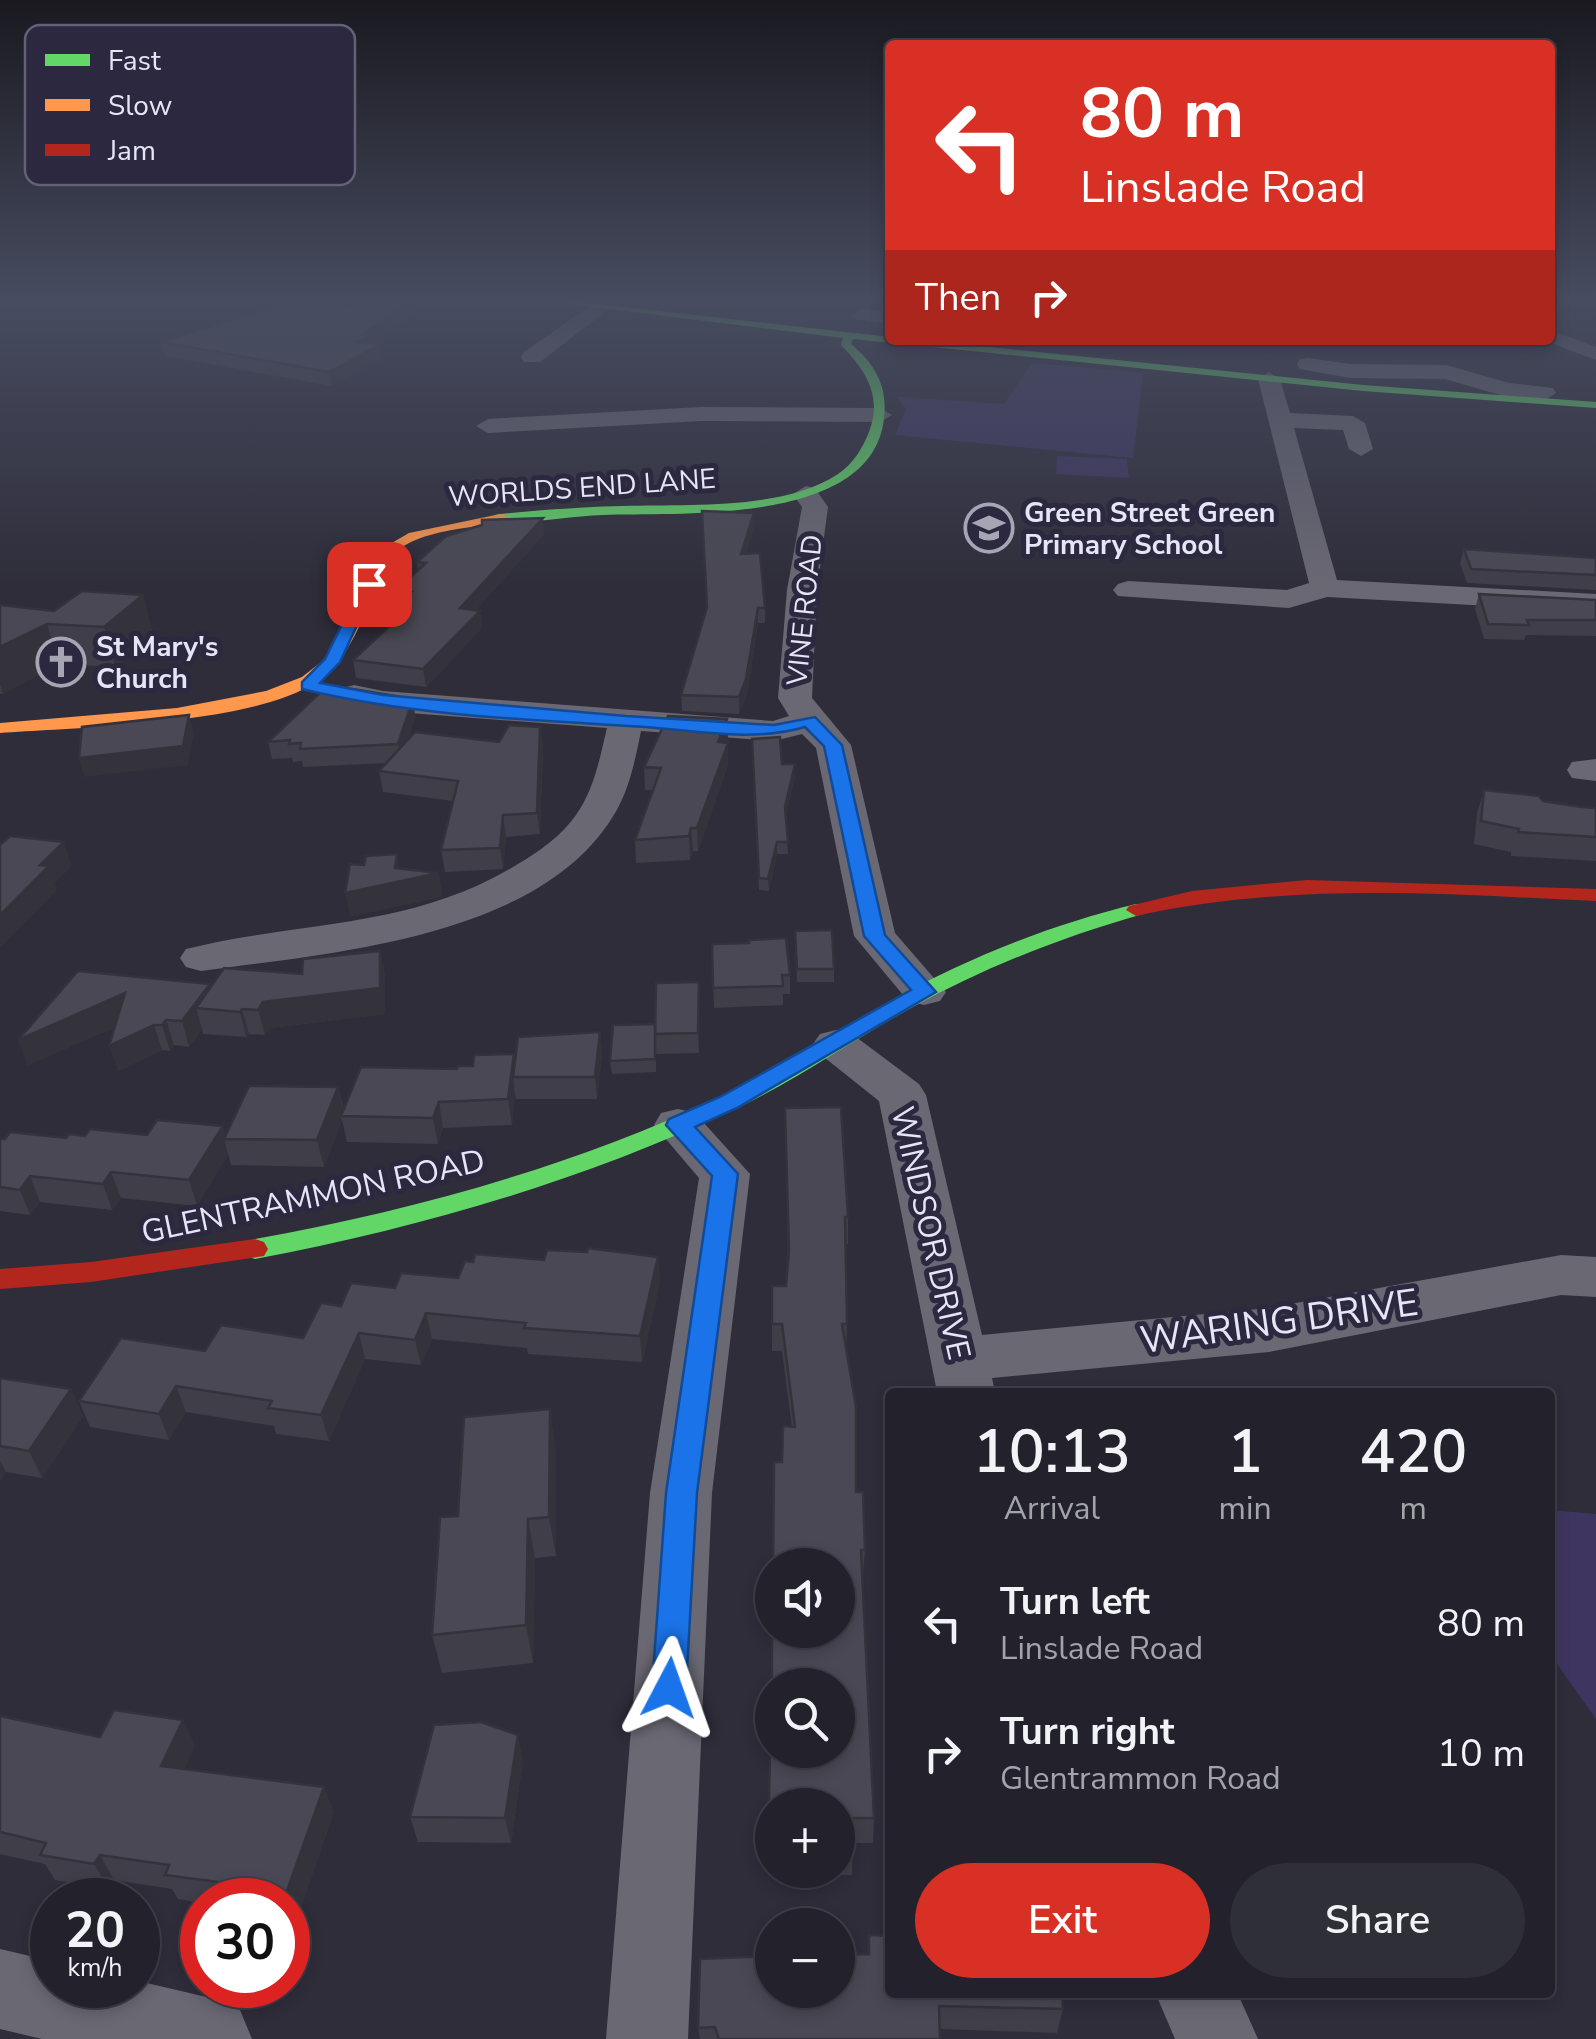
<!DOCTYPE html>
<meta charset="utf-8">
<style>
:root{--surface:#23222c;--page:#2f2f38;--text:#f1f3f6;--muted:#a3a4a9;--line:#403f48;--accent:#d93025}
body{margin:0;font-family:"Nunito Sans",sans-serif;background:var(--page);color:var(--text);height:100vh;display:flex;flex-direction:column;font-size:38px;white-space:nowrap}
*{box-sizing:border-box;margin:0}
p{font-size:32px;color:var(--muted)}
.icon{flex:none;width:55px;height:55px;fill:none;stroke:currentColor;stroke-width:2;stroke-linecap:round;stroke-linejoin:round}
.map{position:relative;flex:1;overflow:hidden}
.panel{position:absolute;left:885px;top:1388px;width:670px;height:610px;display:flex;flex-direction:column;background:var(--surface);border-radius:10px;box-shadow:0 5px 15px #0003,0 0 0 2px var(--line)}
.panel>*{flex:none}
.top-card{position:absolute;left:885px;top:40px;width:670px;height:305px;border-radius:10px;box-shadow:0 5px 15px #0003,0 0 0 2px var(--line);background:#d93025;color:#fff;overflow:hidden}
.fabs{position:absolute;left:755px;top:1548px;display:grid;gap:20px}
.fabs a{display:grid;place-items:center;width:100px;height:100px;border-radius:50%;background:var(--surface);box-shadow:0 5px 15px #0003,0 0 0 2px var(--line);font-size:50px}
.speed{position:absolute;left:30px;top:1878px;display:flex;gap:20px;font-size:50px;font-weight:700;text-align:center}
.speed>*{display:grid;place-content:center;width:130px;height:130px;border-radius:50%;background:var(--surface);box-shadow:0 5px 15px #0003,0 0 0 2px var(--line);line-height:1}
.speed small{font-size:25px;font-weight:400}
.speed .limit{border:15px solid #d22;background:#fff;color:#111}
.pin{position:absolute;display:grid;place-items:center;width:85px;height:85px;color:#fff;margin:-42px;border-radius:20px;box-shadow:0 5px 15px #0006}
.me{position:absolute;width:110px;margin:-55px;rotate:4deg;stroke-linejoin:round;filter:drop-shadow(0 0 8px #0008)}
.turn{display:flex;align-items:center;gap:35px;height:210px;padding:0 30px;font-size:45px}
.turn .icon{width:130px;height:130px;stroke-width:2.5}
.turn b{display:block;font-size:70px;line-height:85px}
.then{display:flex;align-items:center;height:95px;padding:0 30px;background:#0003;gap:20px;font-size:38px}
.eta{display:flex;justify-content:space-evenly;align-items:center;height:170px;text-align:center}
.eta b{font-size:60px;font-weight:600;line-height:70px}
.primary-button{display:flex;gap:20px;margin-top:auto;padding:20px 30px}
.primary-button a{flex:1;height:115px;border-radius:60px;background:var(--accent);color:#fff;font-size:40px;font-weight:600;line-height:115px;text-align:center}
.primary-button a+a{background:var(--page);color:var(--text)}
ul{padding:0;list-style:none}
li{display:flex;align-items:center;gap:30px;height:130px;padding:0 30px}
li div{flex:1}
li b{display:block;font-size:38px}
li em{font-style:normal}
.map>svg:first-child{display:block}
.green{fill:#3e3660}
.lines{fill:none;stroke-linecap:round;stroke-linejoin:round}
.street{fill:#6a6873;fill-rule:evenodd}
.fast{fill:#63d668;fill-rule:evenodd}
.slow{fill:#ff974d;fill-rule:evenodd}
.jam{fill:#b3261e;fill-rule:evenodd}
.wall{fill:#403e48;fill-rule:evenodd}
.shaded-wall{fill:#34323b}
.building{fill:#4a4854;stroke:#34323b;stroke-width:2.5}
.route{fill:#1a73e8;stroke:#114b97;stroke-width:2.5}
.labels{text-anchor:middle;stroke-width:10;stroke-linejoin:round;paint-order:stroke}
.far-street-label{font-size:28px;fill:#e6e5f5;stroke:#2b283f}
.far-poi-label{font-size:28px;font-weight:bold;fill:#e6e5f5;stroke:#2b283f;text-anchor:start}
.street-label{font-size:32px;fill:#e6e5f5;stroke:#2b283f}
.near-street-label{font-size:38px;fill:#e6e5f5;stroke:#2b283f}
.key{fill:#2b283f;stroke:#636176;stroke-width:2.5}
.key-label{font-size:28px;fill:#e6e5f5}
</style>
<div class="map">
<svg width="1596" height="2039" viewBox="0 0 1596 2039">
<rect width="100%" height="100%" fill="#2f2d3a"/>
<!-- green -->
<g class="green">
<path d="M1032,363l111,10 -10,85 -238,-23 11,-26 -9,-12 107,7z"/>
<path d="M1057,456l70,3 2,19 -73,-4z"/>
<path d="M1550,1510l46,4v205l-46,-65z"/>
</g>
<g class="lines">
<!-- street -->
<g class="street">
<path d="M594,303l9,-1 8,5 -71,55h-16l-3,-5 3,-5z"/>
<path d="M862,309l28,3v12l-35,-5 -3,-4z"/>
<path d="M1550,330l46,17v13l-53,-20h7z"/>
<path d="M1308,358l42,6 96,1 63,18 44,5 3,5 -11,7 -38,-3 -62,-18 -95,-1 -50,-9 -3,-5 3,-5z"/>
<path d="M1269,372l11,7 10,34 63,3 12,7 8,26 -12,7 -12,-7 -6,-19 -49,-2 43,152 259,14v18l-269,-15 -38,11 -171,-12 -5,-6 5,-6 10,-3 159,9 22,-7 -51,-204z"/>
<path d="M701,407l179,1 12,7 -12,7 -179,-1 -213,12 -12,-7 12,-7z"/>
<path d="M806,486l9,2 13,19 -11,83 -5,108 39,47 44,188 51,59 -6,9 -16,4 -16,-4 -54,-65 -38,-188 -14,-14 -28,7 -133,-10c-6,30 -12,61 -29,87 -76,121 -283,135 -411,153l-15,-4 -6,-9 6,-9c116,-29 225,-19 332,-85 21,-12 44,-29 58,-49 18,-25 24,-58 31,-87l-224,-17 -41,-9 -5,-7 5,-7 12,-3 29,6 390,30 16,-5 -11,-18 9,-108 15,-83 -9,-13z"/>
<path d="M1596,759v22l-24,-3 -5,-8 5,-8z"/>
<path d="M836,1030l16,4 67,50 7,11 56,240 287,-27 292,-53 35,2v40l-35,-2 -292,57 -277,26 3,14h-58l-58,-291 -59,-47 -7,-10 7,-10z"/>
<path d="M678,1109l17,4 55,61 -38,319 -24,546h-82l44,-546 49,-315 -45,-53 7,-12z"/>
<path d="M0,1949l52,12v24h86v-4l73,17 29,12 12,29h-210l-42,-10z"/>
<path d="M1155,1992h82l21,47h-83z"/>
</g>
<!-- fast -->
<g class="fast">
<path d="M552,302h28l310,35v3h31l442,45 233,17v6l-233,-17 -510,-52 -2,5c24,20 37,42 33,74 -11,108 -203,94 -281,97 -35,1 -74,10 -108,6v-6l5,-1c40,-4 81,-7 122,-8 64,-2 160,5 216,-32 16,-11 24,-25 31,-42 14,-37 -4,-62 -28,-87l2,-7z"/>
<path d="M1136,904l7,2 3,4 -3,4c-81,23 -158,53 -232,94 -60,33 -116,73 -178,102 -152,71 -313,118 -478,149l-9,-3 -4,-7 4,-7 9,-3c160,-29 315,-72 463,-141 60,-28 115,-64 172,-97 77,-43 160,-76 246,-97z"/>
</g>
<!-- slow -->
<path class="slow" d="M500,514l5,1v6c-33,8 -85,8 -110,32 -6,6 -10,19 -14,27 -18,35 -31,80 -65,102 -64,43 -236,45 -316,51v-10l177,-15 89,-17 36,-14 23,-18 58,-111 26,-15z"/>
<!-- jam -->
<g class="jam">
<path d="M1307,880l289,9v12c-155,-7 -307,-19 -460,15l-10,-6 3,-4 63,-15z"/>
<path d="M255,1239l9,3 4,7 -4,7 -173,26 -91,7v-20l91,-7z"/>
</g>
</g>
<!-- wall -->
<g class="wall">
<path d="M368,302h60l-54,39 9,17 -51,28 -167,-30 -4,-14 205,-34 -1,-3z"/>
<path d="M754,527l-8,27 19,54v15h-7l-11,72 -8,19 -57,-3 -1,-16z"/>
<path d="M544,534l-68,76 4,1 2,17 -56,59 -70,-9 -3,-18 45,-42 -2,-28 22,-20 -1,-8z"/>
<path d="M1464,549l132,10v31l-129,-7 -7,-20z"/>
<path d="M1479,594l117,6v36l-70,-1 -2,5 -40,-1 -9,-30z"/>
<path d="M143,595l10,40 -38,32 -56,-3 -56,30h-3v-89l54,6z"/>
<path d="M413,699l2,17 -7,24 91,2 41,-15 3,21 -3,86 -34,3 -3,32 -58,3 -4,-22 12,-49 -70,-9 -4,-21 8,-8 -84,4 -1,-6 -9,1 -1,-4 -20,1 -4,-17z"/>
<path d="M727,719l1,46 -30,86h-5l-3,9 -54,3 -1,-23 18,-50h-8l-1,-23z"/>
<path d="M752,739l30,25h13v12l-9,40 2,38h-11l-8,37 -10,-1z"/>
<path d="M1484,790l98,17 14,1v53l-85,-5v-4l-37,-8 3,-31z"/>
<path d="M795,931l39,38v13h-37z"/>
<path d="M749,943l41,32v19h-7v11l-69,3 -2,-64z"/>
<path d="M380,951l5,24v39l-115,14 -5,7 -16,-1 -3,3 -43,-3 -1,-5 -13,18 -15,-2 -4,6 -8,-1 -44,21 -3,-44 -87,38 -10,-25 193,-53 91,-13z"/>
<path d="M699,982v71l-43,1v-2v20l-44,2 -2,-13 45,-37z"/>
<path d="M600,1032l2,22 -5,45h-81l-1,-4 -3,30 -69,3 -5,16 -91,-2 -5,-22 -18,47 -93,-2 -3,-11 -31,52 -76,-8 -9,12 -72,-8 -10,13 -30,-4v-72l147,-4 76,-9 2,9 113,-48 6,22 113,-40 58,-7z"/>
<path d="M841,1107l7,110v27h-3l2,80 -1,27 10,56v85h7l2,58 -2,26 11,242 -1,25h-20l-1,32h-83l1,-123 68,-2v-65h-66v29v-102v18h66v-65h-65l1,-103h8l1,-36 9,1 -10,-76h-10v-65h14l2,-30 -3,-148zM772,1805h66v65h-66z"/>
<path d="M658,1257l2,25 -18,80 -114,-8 -1,-6 -95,-9 -11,26 -56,-6 -36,82 -53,-7 -2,-8 -88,-14 -17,28 -79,-13 -11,-26 126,-50 98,-13 38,-32 54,-18 63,-10 86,-18z"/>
<path d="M0,1378l71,11 12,27 -41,62 -36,-6 -6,9z"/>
<path d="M556,1449v107l-21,2 -2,105 -91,10 -10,-38 26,-119z"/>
<path d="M0,1716l100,21 95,8 -11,24 150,43 -36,103 -10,-1v-14h-86v3l-24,-4 -6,-10 -58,-9 -5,9 -54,-9 -10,-16 -45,-10z"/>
<path d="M523,1760l-12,83 -93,-1 -8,-25z"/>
<path d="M869,1935l194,74 -6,24 -117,-4v10h-240l-2,-11 170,-74z"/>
</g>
<!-- shaded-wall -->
<g class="shaded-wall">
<path d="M409,302h19l-54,39 1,7 6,-4 2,14 -51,28 -3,-14 29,-30 5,-8z"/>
<path d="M754,513v14l-12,41 -1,-14z"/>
<path d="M543,518l1,16 -82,92 -2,-18z"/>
<path d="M143,595l10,40 -38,32 -11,-40z"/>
<path d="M758,608v15l-11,72 -8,19v-17z"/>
<path d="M480,611l2,17 -56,59 -3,-18z"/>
<path d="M47,624l12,40 -56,30 -3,-9v-38z"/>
<path d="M413,699l2,17 -14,46 -3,-18z"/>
<path d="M189,715l5,18 -6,32 -104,12 -5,-19z"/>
<path d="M727,719l1,23 -9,22 -1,-22z"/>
<path d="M540,727l3,21 -3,86 -3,-21z"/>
<path d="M728,743v22l-30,86 -1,-23z"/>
<path d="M795,764v12l-10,43v-12z"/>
<path d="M503,815l3,22 -3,32 -3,-21z"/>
<path d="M691,828l2,23 -3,9 -1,-24z"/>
<path d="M64,842l8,24 -17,17 2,7 -57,58v-33l40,-50z"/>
<path d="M777,842v12l-8,37 -1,-12z"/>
<path d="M397,854l4,23 38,-4 4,24 -93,20 -5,-24 50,-25z"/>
<path d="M380,951l5,24v39l-115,14 -5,7 -7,-25 5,-8z"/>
<path d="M699,982l1,20 -1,51 -1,-20z"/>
<path d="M210,984l7,25 -21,-1 6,21 -13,18 -7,-26z"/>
<path d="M125,993l8,26 -105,46 -10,-25z"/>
<path d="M242,1009l7,25 -3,3 -6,-25z"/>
<path d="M166,1020l8,25 -4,6 -8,-26z"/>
<path d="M154,1025l8,25 -44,21 -9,-25z"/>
<path d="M600,1032l2,22 -5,45 -2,-22z"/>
<path d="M514,1054l3,23h-4l2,18 -3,30 -4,-26z"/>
<path d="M338,1087l6,26 -3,3 1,4 -18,47 -7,-27z"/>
<path d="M439,1102l4,26 -5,16 -5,-26z"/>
<path d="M223,1126l3,13h-2l4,15 -31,52 -8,-26z"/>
<path d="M111,1172l10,26 -9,12 -9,-26z"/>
<path d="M30,1176l10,26 -10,13 -10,-25z"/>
<path d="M658,1257l2,25 -18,80 -2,-26z"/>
<path d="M426,1313l6,26 -11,26 -6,-25z"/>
<path d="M359,1333l6,26 -36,82 -8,-26z"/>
<path d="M176,1386l10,26 -17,28 -10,-26z"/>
<path d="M71,1389l12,27 -41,62 -13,-27z"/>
<path d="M550,1409l6,40v107l-7,-39z"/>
<path d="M0,1461l6,11 -6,9z"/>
<path d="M528,1519l7,39 -2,105 -7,-38z"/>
<path d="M183,1720l12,25 -21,47 -13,-26z"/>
<path d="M518,1735l5,25 -12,83 -6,-25z"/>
<path d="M324,1787l10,25 -36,103 -11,-24z"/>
<path d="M100,1855l14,25 -5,9 -15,-25z"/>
</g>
<!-- building -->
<g class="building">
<path d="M289,302l79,7 -3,-4 3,-3h41l-46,32 10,1 -15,7 23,2 -52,28 -168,-30z"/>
<path d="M702,511l52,2 -13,41 19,-1 5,55h-7l-12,71 -7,18 -58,-2 26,-88z"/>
<path d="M543,518l-83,90 20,3 -57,58 -70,-9 57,-53 -14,-2 15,-13 -15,-2 30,-27 -9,-1 29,-26 36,-11v-5z"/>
<path d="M1464,549l132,9v17l-125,-6z"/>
<path d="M82,591l61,4 -39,32 -57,-3 -47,23v-42l54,6z"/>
<path d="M1479,594l117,6v20h-69l2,5 -41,-1z"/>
<path d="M328,685l85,14 -15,45 -98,5 1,-6 -12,1 1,-4 -22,2z"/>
<path d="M189,715l-6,31 -104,12 3,-31z"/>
<path d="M668,716l59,3 -9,23 10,1 -31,85h-6l-2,8 -54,4 26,-72 -17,-1z"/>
<path d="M509,725l31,2 -3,86 -34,2 -3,33 -59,2 17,-69 -79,-10 36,-39 84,10z"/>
<path d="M780,737l2,27h13l-10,43 3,35h-11l-9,37 -9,-1 -7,-139z"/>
<path d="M1484,790l55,6 4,5 39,6 14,1v29l-78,-5 1,-3 -38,-8z"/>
<path d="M10,836l54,6 -24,23 9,1 -49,49v-70z"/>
<path d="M397,854l-2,14 44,5 -94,20 5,-29 14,1 2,-9z"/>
<path d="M832,930l2,39h-37l-2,-38z"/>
<path d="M786,938l4,37h-8l1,11 -70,2 -1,-44 37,-1v-3z"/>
<path d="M380,951v37l-117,14 -5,8 -16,-1 -2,3 -44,-4 28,-40 78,6 1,-15z"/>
<path d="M78,971l132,13 -28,37 -16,-1 -4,5h-8l-45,21 16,-53 -107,47z"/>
<path d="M699,982l-1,51 -43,1 1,-51z"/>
<path d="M655,1024v35l-45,2 3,-36z"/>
<path d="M600,1032l-5,45h-82l5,-40z"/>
<path d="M514,1054l-6,45 -69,3 -6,16 -92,-2 20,-49 96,2 1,-3h15l1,-11z"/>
<path d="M249,1086l89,1 -21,53 -93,-1z"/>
<path d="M841,1107l7,110h-3l2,107h-5l14,83v85h7l2,58h-4l13,268h-22l2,33h-16v-46h-66v45h-4l2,-98 68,-2v-65h-66v3v-76v18h66v-65h-65l1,-103h8l1,-36 12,1 -13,-103h-10v-38h14l3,-35 -4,-143z"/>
<path d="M157,1120l66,6 -34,54 -78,-8 -8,12 -73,-8 -10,14 -20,-3v-48h5l5,-7 56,6 3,-4 16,2 5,-7 57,6z"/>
<path d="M588,1248l70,9 -18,79 -116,-8 2,-5 -100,-10 -11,27 -56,-7 -38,82 -53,-7 4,-7 -96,-15 -17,28 -80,-13 42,-63 84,13 16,-26 82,13 18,-35 20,3 10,-23 44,5 6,-15 57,5 7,-17 8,1 2,-8 69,6 3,-10 40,2z"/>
<path d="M0,1378l71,11 -42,62 -29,-5z"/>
<path d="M550,1409l-1,108 -21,2 -2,106 -94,10 8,-118 18,-1 6,-99z"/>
<path d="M114,1710l69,10 -22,46 163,21 -37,104 -122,-16 4,-10 -69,-10 -6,9 -54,-9 6,-12 -46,-11v-116l100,21z"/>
<path d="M481,1722l37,13 -13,83 -95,-1 24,-92z"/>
<path d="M869,1935l21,1v56h172l1,17 -124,-3 1,33h-221l-4,-12 -17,1 2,-69 72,-3v34h66v-35l31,-1z"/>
</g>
<!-- sky -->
<linearGradient id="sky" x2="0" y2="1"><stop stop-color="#1a1920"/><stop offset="0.51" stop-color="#474c60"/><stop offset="1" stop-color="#474c60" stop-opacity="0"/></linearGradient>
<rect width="1596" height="587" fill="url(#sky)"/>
<!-- route -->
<path class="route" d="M369,580l7,4 -36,78 -20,21 63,12 243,21 148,9 41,-8 27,28 43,190 51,57 -199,116 -42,19 43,47 -41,319 -11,195 -5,12 -12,5 -12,-5 -5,-12 14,-195 46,-317 -46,-51 3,-6 51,-22 191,-107 -47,-54 -40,-190 -19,-19c-51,15 -107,4 -160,0 -114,-7 -232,-11 -343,-38v-7l23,-23 37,-75z"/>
<!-- icons -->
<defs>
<g id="school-ring" transform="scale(2.5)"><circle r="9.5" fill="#2b283f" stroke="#a6a5b4" stroke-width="1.5"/><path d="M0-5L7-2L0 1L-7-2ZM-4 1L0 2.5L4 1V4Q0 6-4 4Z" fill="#a6a5b4"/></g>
<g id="church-ring" transform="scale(2.5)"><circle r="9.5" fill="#2b283f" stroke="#a6a5b4" stroke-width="1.5"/><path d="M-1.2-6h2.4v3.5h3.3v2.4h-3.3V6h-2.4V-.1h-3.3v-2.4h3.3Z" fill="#a6a5b4"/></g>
</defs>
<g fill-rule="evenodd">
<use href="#school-ring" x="989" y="528"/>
<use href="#church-ring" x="61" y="662"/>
</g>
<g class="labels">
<!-- far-street labels -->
<g class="far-street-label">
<text transform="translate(582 487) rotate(-4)" y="10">WORLDS END LANE</text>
<text transform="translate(804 610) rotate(-84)" y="10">VINE ROAD</text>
</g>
<!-- far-poi labels -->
<g class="far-poi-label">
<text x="1024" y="522">Green Street Green<tspan x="1024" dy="32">Primary School</tspan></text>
<text x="96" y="656">St Mary's<tspan x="96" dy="32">Church</tspan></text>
</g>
<!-- street labels -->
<g class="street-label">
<text transform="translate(313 1196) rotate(-12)" y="11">GLENTRAMMON ROAD</text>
<text transform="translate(931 1233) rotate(77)" y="11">WINDSOR DRIVE</text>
</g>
<!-- near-street labels -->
<g class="near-street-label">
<text transform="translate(1279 1321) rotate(-8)" y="13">WARING DRIVE</text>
</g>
</g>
<!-- legend -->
<rect x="25" y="25" width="330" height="160" rx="15" class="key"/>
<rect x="45" y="54" width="45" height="12" fill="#63d668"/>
<rect x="45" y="99" width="45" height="12" fill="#ff974d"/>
<rect x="45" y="144" width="45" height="12" fill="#b3261e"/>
<g class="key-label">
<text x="108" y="70">Fast</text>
<text x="108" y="115">Slow</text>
<text x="108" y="160">Jam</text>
</g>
</svg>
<div class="fabs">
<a><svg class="icon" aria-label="sound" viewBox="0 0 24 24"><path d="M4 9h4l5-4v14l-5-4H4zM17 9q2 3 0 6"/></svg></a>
<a><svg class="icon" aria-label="search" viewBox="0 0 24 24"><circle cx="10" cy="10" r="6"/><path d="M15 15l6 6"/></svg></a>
<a>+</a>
<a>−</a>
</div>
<div class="speed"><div>20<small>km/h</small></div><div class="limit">30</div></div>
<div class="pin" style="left:369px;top:584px;background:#d93025"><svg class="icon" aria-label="arrive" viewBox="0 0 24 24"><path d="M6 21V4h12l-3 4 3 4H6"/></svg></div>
<svg class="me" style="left:669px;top:1688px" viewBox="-20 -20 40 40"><path d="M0-17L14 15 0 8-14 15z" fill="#1a73e8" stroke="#fff" stroke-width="4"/></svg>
<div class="top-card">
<div class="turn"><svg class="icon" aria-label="left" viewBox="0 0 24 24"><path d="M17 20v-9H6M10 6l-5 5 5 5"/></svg><div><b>80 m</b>Linslade Road</div></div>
<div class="then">Then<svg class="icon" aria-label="right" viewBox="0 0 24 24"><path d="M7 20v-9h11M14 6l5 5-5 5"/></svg></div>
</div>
<section class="panel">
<div class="eta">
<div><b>10:13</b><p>Arrival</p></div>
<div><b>1</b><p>min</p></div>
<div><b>420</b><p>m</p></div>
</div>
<ul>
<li><svg class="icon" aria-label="left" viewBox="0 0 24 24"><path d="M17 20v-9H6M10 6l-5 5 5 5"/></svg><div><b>Turn left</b><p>Linslade Road</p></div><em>80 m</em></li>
<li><svg class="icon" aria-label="right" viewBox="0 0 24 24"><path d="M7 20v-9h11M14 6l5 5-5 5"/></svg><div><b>Turn right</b><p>Glentrammon Road</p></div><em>10 m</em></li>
</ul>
<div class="primary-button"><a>Exit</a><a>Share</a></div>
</section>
</div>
